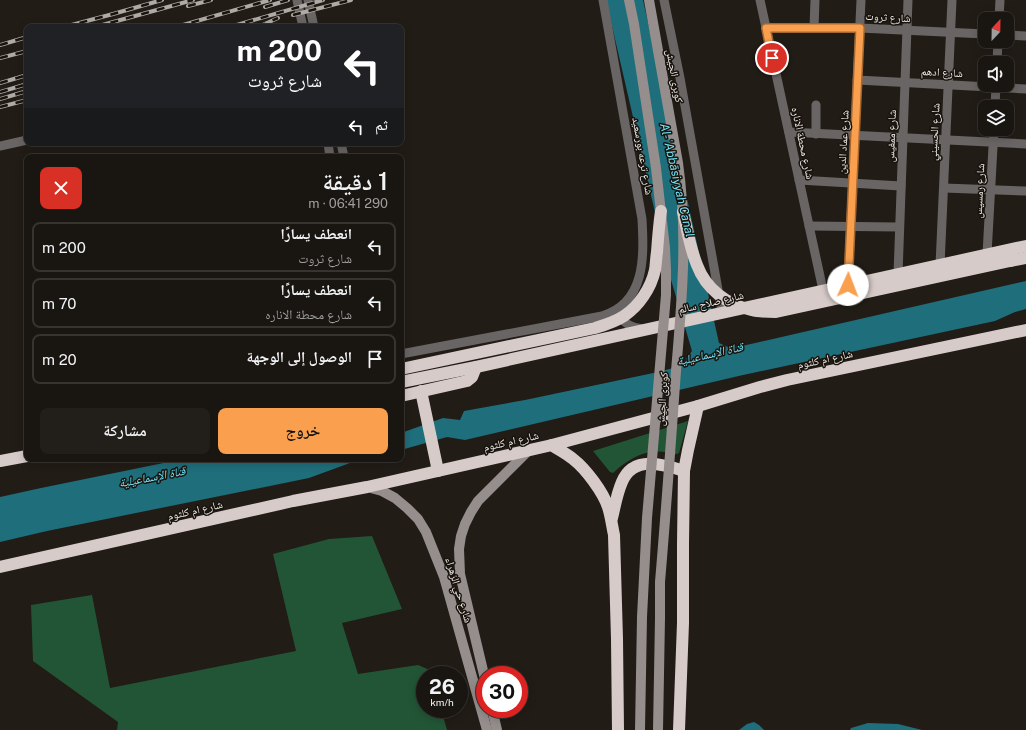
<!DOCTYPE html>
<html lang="ar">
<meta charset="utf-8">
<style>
:root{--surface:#191510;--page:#221e19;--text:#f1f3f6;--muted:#9f9f9f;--line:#373430;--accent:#f99f4d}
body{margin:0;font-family:"Public Sans","Noto Naskh Arabic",sans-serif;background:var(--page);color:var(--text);direction:rtl;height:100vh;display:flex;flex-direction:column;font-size:15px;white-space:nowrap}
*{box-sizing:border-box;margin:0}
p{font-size:13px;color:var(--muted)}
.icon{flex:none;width:22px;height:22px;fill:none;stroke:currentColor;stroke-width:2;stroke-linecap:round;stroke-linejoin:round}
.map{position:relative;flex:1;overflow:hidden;direction:ltr}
.sheet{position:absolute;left:24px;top:154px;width:380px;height:308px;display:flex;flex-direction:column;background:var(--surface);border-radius:8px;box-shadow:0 2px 10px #0003,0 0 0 1px var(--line);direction:rtl}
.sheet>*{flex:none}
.hud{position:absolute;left:24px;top:24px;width:380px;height:122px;border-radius:8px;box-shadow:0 2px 10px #0003,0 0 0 1px var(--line);direction:rtl;background:#202124;color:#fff;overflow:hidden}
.needle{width:26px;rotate:22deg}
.buttons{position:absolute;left:978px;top:12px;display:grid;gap:8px}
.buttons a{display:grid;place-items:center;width:36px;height:36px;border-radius:8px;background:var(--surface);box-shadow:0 2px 10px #0003,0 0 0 1px var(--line);font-size:20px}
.speed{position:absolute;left:416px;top:666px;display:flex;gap:8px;font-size:20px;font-weight:700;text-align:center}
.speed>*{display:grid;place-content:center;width:52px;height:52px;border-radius:50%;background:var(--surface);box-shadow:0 2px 10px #0003,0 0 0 1px var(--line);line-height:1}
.speed small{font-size:10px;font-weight:400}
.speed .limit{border:6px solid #d22;background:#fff;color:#111}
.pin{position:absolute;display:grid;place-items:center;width:34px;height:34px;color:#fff;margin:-17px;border:2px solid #fff;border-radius:50%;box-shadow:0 1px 4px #0007}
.me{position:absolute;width:44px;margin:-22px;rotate:2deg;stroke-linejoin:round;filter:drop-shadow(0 0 3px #0008)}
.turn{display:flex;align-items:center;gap:14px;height:84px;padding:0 16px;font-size:18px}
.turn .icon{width:52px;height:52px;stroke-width:2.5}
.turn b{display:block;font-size:28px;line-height:34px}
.then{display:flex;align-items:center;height:38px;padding:0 16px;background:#0003;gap:8px;font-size:15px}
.round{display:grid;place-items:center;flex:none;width:42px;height:42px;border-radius:8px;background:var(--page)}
.head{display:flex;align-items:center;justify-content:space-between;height:68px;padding:0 16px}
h1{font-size:24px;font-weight:600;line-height:30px}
.button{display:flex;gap:8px;margin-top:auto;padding:8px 16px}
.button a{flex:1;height:46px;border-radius:8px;background:var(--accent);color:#111;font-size:16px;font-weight:600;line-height:46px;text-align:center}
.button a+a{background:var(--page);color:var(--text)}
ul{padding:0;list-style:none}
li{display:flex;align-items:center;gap:12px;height:50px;margin:0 8px 6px;padding:0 8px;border:2px solid var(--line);border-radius:8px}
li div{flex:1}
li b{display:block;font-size:15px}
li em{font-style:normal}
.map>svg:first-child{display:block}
.forest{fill:#225536}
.water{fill:#1f6e7b}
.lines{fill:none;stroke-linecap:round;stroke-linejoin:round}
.street{stroke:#696564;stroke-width:9}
.secondary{stroke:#958e8c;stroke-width:10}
.highway{stroke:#d7cbc9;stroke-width:12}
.rail-casing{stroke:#aeaaa5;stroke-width:4}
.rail{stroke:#18130d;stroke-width:2.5;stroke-dasharray:8;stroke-linecap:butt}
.secondary-bridge{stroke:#958e8c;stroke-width:10}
.highway-bridge{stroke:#d7cbc9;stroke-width:12}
.route-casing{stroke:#a26732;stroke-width:10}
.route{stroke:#f99f4d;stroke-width:7}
.labels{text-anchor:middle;stroke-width:3;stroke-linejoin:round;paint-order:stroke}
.street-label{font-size:11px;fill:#ede9e5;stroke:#18130d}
.water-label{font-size:12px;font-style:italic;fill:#74e4f8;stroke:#18130d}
</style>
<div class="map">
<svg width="1026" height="730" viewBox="0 0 1026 730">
<rect width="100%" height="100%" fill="#211c16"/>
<!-- forest -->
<g class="forest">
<path d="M688,421l-9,32c-5,3 -9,0 -15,-1 -20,-3 -37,8 -51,21l-3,-1 -17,-21z"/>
<path d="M372,536l30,73 -60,14 16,51 60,-9 12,5 1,5h-6v34h16l6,21h-330l1,-8 -85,-61 -2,-56 61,-10 18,93 186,-37 -23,-97 56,-15z"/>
</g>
<!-- water -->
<g class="water">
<path d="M606,0h37l76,343 9,4 14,-1 284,-65v28l-11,3 -20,9 -252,54 -278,65 -18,-3 -46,13v-17l42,-15 17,2 4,-9 61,-11 133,-28 23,-6 11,-15 -23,-78z"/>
<path d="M183,459h183l-16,4 -41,15 -262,53 -47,11v-45l41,-9z"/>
<path d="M754,722l5,3 5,5h-25l8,-6z"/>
<path d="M868,723l30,1 24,6h-72l1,-2z"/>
</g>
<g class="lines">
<!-- street -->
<g class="street">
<path d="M297,0l6,27"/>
<path d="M308,0l6,27"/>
<path d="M664,0l16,78 42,234"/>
<path d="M760,0l63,290"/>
<path d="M999,19l1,-19"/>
<path d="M766,28h94l125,6"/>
<path d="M814,28l1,-28"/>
<path d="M1007,35l19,1"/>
<path d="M997,63l1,-22"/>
<path d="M857,80l169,9"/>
<path d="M995,107l1,-22"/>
<path d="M789,132l237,12"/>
<path d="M816,134v-29"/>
<path d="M328,143l2,14"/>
<path d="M341,143l3,14"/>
<path d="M0,146l27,-6"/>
<path d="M799,180l102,6"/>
<path d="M944,188l82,3"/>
<path d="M809,226l90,1"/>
<path d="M987,254l7,-125"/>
<path d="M940,265l12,-265"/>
<path d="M898,274l10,-274"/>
<path d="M848,285l13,-285"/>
<path d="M618,313c5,10 13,15 25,16"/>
<path d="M401,354l201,-38c44,-13 42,-60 40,-97l-39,-219"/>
</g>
<!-- secondary -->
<g class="secondary">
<path d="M367,487l15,4 13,7 12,10 11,11 8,13 18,45 43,153"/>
<path d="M485,679l-25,-105 -1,-25 2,-13 4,-12 6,-12 7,-11 50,-50"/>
<path d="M492,709l5,21"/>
<path d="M640,730l2,-113"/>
<path d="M658,730l2,-112"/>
</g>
<!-- highway -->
<g class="highway">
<path d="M1010,261l16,-3"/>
<path d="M401,382l75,-15 550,-121"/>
<path d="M421,391l17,80"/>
<path d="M401,396l66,-15 5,-4 4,-10"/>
<path d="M552,445c7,5 15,9 21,14 13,10 30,33 35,48 3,9 4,19 6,28l3,104 1,91"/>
<path d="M0,461l27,-5"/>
<path d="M612,518c3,-12 5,-25 10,-36 11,-27 41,-18 62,-11"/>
<path d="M0,567l293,-66 74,-14 185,-42 146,-39 62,-19 27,-7 239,-50"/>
<path d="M679,730l4,-107v-79l1,-73 4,-21 10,-44"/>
</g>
<!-- rail casing -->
<g class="rail-casing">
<g id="rail">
<path d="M188,6l23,-6"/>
<path d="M265,7l23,-7"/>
<path d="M293,15l58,-15"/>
<path d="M64,27l49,-13 49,-14"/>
<path d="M95,27l98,-27"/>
<path d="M176,27l94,-27"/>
<path d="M230,27l93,-27"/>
<path d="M258,27l20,-9"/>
<path d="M0,45l27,-8"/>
<path d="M0,58l27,-7"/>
<path d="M0,83l27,-8"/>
<path d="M0,92l27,-8"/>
<path d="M0,99l27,-8"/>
<path d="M0,107l27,-7"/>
</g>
</g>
<!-- rail -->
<use href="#rail" class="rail"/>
<!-- secondary-bridge -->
<g class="secondary-bridge">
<path d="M629,0l5,24 22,144 9,80 1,22v25l-19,223 -5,99"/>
<path d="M649,0l29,163c10,69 4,139 -2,208 -5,70 -10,141 -16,211v36"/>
</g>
<!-- highway-bridge -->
<g class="highway-bridge">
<path d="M683,212c4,17 7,36 14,53 9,24 30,40 55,45 7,2 16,2 24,2l234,-51"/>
<path d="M401,369l194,-41c10,-3 20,-6 29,-12 15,-10 27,-28 31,-46 1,-6 1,-12 2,-18 1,-14 2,-27 4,-41"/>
</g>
</g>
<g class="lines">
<!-- route casing -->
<g class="route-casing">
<path id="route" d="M772,58l-6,-30h94l-12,257"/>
</g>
<!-- route -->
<use href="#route" class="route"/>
</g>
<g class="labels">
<!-- street labels -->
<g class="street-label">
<text transform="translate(888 17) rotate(3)" y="4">شارع ثروت</text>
<text transform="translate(942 72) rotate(3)" y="4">شارع ادهم</text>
<text transform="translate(675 76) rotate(80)" y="4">كوبرى الجيش</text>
<text transform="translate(934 132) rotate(-87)" y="4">شارع الحسيني</text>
<text transform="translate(891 136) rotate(-88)" y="4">شارع ممفيس</text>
<text transform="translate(843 142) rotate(-87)" y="4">شارع عماد الدين</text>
<text transform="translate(803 143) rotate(78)" y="4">شارع محطة الاناره</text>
<text transform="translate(643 156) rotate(80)" y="4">شارع ترعه بورسعيد</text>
<text transform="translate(979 191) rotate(-87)" y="4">شارع رمسيس</text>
<text transform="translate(711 302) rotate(-13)" y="4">شارع صلاح سالم</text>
<text transform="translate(825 359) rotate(-12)" y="4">شارع ام كلثوم</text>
<text transform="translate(662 399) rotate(-86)" y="4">كوبرى الجيش</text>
<text transform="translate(511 441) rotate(-13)" y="4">شارع ام كلثوم</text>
<text transform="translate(195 510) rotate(-13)" y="4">شارع ام كلثوم</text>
<text transform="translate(459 590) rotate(73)" y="4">شارع حي الزهراء</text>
</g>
<!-- water labels -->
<g class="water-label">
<text transform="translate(677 180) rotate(77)" y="4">Al-ʿAbbāsiyyah Canal</text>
<text transform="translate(710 354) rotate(-13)" y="4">قناة الإسماعيلية</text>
<text transform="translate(152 477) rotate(-11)" y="4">قناة الإسماعيلية</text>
</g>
</g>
</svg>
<div class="buttons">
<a><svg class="needle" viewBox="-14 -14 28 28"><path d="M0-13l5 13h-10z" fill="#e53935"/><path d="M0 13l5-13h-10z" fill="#9f9f9f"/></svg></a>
<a><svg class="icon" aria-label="sound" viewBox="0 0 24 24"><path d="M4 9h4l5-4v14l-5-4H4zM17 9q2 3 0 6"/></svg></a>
<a><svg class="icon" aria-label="layers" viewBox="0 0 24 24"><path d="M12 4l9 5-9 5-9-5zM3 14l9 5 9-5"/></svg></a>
</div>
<div class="speed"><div>26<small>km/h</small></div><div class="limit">30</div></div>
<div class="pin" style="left:772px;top:58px;background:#d93025"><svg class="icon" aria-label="arrive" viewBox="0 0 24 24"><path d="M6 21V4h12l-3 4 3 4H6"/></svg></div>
<svg class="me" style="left:848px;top:285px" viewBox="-20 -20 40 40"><circle r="19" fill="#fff"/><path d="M0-13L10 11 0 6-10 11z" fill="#f99f4d"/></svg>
<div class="hud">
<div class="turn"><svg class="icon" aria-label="left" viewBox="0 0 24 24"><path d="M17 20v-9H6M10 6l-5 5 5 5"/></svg><div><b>200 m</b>شارع ثروت</div></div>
<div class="then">ثم<svg class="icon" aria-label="left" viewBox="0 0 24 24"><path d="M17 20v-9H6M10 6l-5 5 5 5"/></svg></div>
</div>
<section class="sheet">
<div class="head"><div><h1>1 دقيقة</h1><p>290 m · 06:41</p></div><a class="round" style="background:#d93025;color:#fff"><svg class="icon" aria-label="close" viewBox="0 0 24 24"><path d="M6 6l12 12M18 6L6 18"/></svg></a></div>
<ul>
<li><svg class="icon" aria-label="left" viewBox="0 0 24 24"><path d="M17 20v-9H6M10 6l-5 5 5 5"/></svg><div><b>انعطف يسارًا</b><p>شارع ثروت</p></div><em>200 m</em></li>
<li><svg class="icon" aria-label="left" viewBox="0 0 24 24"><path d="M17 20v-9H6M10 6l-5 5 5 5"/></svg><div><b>انعطف يسارًا</b><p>شارع محطة الاناره</p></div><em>70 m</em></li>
<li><svg class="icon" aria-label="arrive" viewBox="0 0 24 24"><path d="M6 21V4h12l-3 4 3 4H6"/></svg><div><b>الوصول إلى الوجهة</b></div><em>20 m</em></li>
</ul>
<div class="button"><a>خروج</a><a>مشاركة</a></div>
</section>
</div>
